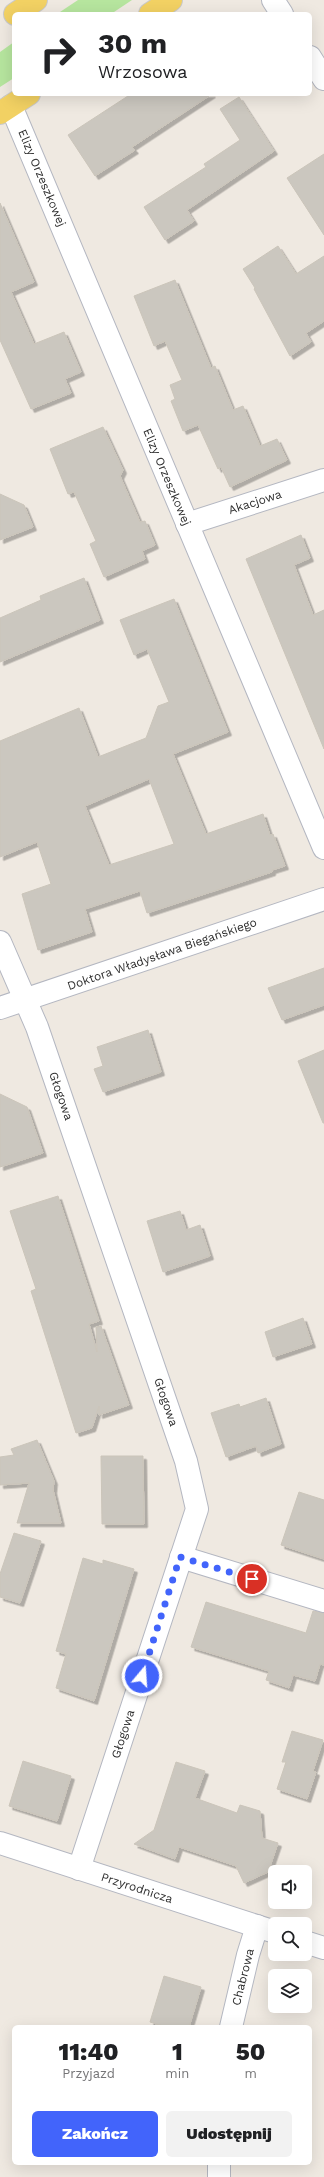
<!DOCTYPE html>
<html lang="pl">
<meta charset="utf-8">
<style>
:root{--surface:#fff;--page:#f2f2f2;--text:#202124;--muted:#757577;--accent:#4264fb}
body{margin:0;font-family:"Work Sans",sans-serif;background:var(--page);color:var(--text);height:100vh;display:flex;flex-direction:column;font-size:15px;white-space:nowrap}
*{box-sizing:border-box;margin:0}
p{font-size:13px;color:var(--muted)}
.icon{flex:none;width:22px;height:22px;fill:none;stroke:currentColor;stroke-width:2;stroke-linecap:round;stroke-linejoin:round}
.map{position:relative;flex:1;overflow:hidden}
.sheet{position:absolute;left:12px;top:2025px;width:300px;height:140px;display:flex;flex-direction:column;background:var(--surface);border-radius:6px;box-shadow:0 4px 16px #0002}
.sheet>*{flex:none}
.guide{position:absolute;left:12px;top:12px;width:300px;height:84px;border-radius:6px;box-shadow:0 4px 16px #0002;background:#fff;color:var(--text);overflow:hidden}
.buttons{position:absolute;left:268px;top:1865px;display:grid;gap:8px}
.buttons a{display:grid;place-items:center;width:44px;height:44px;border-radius:6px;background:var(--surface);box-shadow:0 4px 16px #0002;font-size:20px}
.pin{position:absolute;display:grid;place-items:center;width:34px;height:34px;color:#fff;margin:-17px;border:2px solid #fff;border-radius:50%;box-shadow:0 1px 4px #0007}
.me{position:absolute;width:44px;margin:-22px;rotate:18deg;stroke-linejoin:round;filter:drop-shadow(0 0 3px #0008)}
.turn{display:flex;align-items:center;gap:14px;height:84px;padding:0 20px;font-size:18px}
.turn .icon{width:52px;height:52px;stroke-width:2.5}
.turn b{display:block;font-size:28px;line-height:34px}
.eta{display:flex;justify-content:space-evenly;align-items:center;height:68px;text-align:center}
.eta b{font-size:24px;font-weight:800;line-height:28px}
.button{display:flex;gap:8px;margin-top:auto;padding:8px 20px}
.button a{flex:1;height:46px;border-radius:6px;background:var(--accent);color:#fff;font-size:16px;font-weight:800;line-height:46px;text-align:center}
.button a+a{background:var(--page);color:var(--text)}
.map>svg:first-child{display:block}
.green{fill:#b6e59e}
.building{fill:#cbc7bf;stroke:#cbc5ba;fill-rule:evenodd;filter:url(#shadow)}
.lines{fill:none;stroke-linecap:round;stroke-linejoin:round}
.minor-casing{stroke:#b4b7c1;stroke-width:24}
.major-casing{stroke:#c9c9c9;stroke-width:24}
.minor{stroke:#fff;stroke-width:22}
.major{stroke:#f2d163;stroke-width:22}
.route{stroke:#4264fb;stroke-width:7;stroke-dasharray:0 12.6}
.labels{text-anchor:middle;stroke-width:3;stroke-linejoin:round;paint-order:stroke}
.street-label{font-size:12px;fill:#2e2e2e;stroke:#fff}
</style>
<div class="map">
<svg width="324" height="2177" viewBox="0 0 324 2177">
<defs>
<filter id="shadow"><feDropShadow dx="3.5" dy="3.5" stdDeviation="0" flood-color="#0004"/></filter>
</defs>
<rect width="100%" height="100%" fill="#efe9e1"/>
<!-- green -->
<g class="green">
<path d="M78,0h54l-21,14h-54z"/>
<path d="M14,42v36l-14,9v-35z"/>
</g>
<!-- building -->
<g class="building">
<path d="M131,94h81l-80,53 3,3 -40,26 -27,-41z"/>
<path d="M239,97l35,54 -87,59 7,11 -29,19 -21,-33 62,-40 -2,-3 36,-24 -20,-31z"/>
<path d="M324,154v81l-37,-57z"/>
<path d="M0,203l34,79 -23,10 23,52 30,-12 17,40 -16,7 6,14 -40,16 -31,-69z"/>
<path d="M278,246l18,28 28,-18v65l-18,12 5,9 -21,14 -36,-67 1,-1 -12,-19z"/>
<path d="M175,280l36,88 4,-2 18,44 10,-4 17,40 17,-7 10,21 -57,27 -9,-20 -3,2 -20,-44 -15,6 -12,-30 4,-2 -5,-14 12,-5 -17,-39 -11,5 -20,-50z"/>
<path d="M103,427l20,43 -3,6 20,46 5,-1 10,24 -13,6 3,8 -41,18 -14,-33 6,-3 -22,-49 -6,2 -18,-45z"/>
<path d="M0,494l24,11 9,22 -33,13z"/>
<path d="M301,535l9,23 -16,7 19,50 11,-5v139l-78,-190z"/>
<path d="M84,578l16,42 -100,42v-44l41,-18 -1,-4z"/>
<path d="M174,599l54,133 -55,22 33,80 57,-20 7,21 3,-1 12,32 -13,4v2l-125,41 -7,-22 -55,18 7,23 -54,18 -16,-56 29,-10 -14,-42 -37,15v-116l79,-33 19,49 48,-19 12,-32 11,-4 -22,-53 -13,6 -14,-35zM149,779l25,65 -65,21 -24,-59z"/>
<path d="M324,968v37l-42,15 -14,-32z"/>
<path d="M148,1030l13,42 -58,20 -9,-23 9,-3 -6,-19z"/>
<path d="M324,1050v73h-1l-25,-62z"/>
<path d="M0,1094l27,13 16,46 -43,14z"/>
<path d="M58,1196l41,125 -10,3 8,28 -1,-25 5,-1 28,79 -30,10v-9l-7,22 -16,5 -45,-142 5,-2 -26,-78z"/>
<path d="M180,1211l6,19 14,-5 10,31 -47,16 -16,-51z"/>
<path d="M303,1318l9,26 -39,13 -8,-25z"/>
<path d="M266,1398l15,46 -23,9 -2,-7 -30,11 -15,-44 28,-9 1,3z"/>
<path d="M37,1440l17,41 -1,9 8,33h-44l12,-40 -29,2v-28l14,-2 -3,-6z"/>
<path d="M101,1456h42l1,68h-42z"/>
<path d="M299,1492l25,8v59l-43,-14z"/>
<path d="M14,1533l27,8 -21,62 -20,-6v-23z"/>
<path d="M83,1558l20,6v-4l31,9 -40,132 -38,-13 10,-34 -10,-3z"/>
<path d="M206,1602l100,31 7,-22 11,2v52l-4,-1 -5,17 -22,-6 -4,13 -23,-8 3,-9 -78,-24z"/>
<path d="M292,1731l31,9 -10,31 3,1 -9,27 -30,-10 9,-27h-4z"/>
<path d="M23,1761l48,15 -14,45 -48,-15z"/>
<path d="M176,1762l29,9 -10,27 42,15 3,-8 20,6 2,27 16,5 -10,29 -24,11 -8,-17 -57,-19 -4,12 -41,-15 20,-14z"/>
<path d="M164,1976l37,11 -12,40h-23l-16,-5z"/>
</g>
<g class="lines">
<!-- minor casing -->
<g class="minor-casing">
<g id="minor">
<path d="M273,0l9,14"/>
<path d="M310,57l14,22"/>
<path d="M11,106l313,742"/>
<path d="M187,524l137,-44"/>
<path d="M0,942l37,85 149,434 11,48 -118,360"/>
<path d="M0,1008l324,-109"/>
<path d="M181,1557l143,44"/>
<path d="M0,1843l275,89"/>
<path d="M305,1942l19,6"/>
<path d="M231,2027l17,-72 9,-29"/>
<path d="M219,2163v14"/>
</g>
</g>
<!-- major casing -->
<g class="major-casing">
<g id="major">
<path d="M15,14l21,-14"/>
<path d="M150,14l21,-14"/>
<path d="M0,113l29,-19"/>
</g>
</g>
<!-- minor -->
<use href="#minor" class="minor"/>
<!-- major -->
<use href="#major" class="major"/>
</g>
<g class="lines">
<!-- route -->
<path class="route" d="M142,1676l38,-119 72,22"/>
</g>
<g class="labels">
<!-- street labels -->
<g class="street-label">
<text transform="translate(42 178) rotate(67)" y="4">Elizy Orzeszkowej</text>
<text transform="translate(167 477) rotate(67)" y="4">Elizy Orzeszkowej</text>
<text transform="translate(255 502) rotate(-18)" y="4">Akacjowa</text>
<text transform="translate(162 954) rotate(-19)" y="4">Doktora Władysława Biegańskiego</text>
<text transform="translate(61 1096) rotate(71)" y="4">Głogowa</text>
<text transform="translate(166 1402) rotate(71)" y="4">Głogowa</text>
<text transform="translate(123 1734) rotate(-72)" y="4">Głogowa</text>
<text transform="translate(137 1888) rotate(18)" y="4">Przyrodnicza</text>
<text transform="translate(243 1977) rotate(-76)" y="4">Chabrowa</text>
</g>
</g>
</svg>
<div class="buttons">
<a><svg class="icon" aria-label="sound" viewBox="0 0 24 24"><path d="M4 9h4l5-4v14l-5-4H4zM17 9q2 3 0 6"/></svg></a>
<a><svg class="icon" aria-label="search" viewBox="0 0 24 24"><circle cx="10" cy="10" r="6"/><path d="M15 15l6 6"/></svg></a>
<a><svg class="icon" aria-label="layers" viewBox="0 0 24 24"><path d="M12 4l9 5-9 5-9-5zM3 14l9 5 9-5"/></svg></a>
</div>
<div class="pin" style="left:252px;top:1579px;background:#d93025"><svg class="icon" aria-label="arrive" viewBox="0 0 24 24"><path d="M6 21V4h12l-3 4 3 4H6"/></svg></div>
<svg class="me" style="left:142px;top:1676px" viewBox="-20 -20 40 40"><circle r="17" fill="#4264fb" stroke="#fff" stroke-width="3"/><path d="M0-11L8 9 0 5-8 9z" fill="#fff"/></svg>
<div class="guide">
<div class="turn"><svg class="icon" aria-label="right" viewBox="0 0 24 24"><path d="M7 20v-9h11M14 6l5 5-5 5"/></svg><div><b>30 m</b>Wrzosowa</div></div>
</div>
<section class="sheet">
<div class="eta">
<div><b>11:40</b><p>Przyjazd</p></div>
<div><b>1</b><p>min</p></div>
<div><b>50</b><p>m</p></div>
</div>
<div class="button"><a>Zakończ</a><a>Udostępnij</a></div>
</section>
</div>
